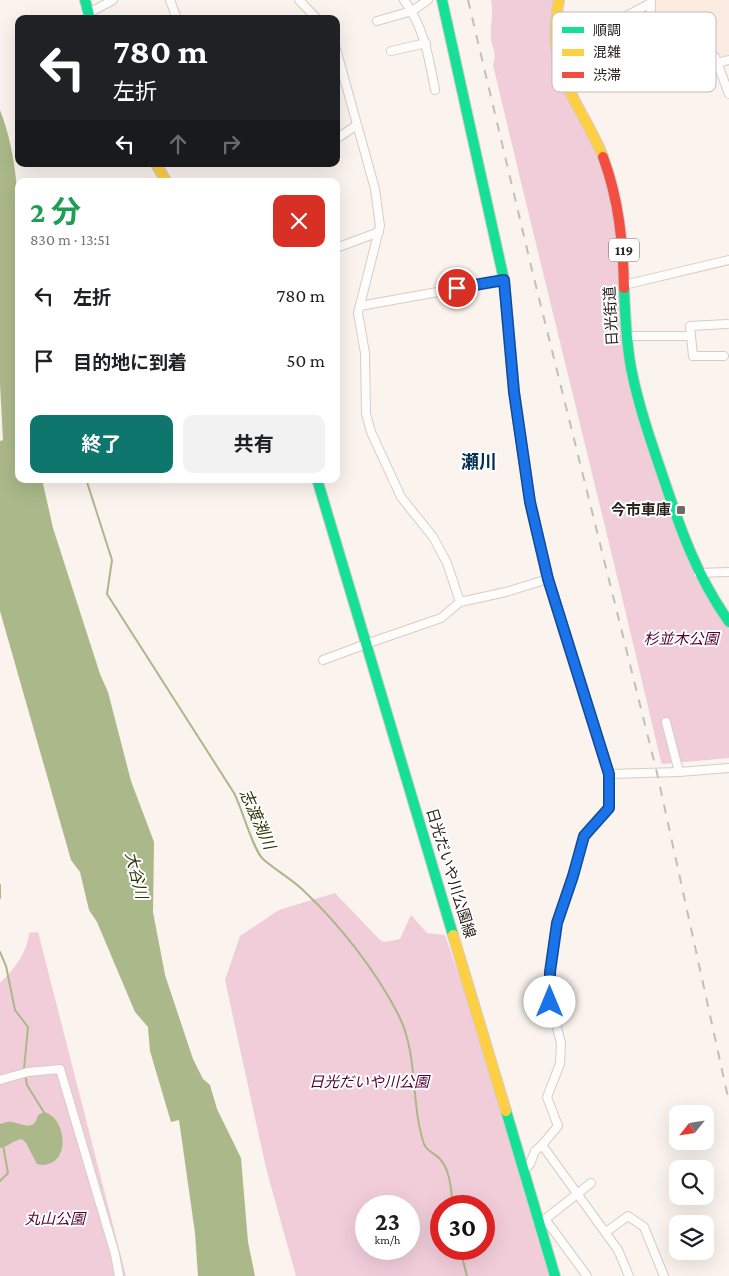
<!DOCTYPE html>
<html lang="ja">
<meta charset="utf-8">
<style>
:root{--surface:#fff;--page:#f2f2f2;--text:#202124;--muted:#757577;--accent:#0f766e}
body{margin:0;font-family:"Crimson Pro","Noto Sans JP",serif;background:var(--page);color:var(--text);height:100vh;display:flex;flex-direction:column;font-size:19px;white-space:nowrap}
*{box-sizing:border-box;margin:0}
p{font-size:16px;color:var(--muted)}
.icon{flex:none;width:28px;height:28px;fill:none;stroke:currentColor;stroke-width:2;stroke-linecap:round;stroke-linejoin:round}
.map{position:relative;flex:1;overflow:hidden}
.sheet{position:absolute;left:15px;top:178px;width:325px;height:305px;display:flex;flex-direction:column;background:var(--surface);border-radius:10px;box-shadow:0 5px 20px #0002}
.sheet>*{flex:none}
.guide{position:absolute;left:15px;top:15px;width:325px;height:152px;border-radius:10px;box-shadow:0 5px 20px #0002;background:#202124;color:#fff;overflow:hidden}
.needle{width:32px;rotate:240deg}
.buttons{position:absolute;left:669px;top:1105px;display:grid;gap:10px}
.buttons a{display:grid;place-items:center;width:45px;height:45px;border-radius:10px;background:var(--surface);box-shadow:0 5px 20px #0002;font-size:25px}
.speed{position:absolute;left:355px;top:1195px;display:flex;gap:10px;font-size:25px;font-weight:700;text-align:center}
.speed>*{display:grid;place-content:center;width:65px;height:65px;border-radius:50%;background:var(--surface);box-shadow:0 5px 20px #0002;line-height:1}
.speed small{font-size:12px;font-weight:400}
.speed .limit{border:8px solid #d22;background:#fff;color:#111}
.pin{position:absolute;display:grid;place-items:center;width:42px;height:42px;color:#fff;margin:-21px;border:2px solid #fff;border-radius:50%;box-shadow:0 1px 5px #0007}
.me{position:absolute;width:55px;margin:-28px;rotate:0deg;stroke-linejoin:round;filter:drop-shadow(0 0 4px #0008)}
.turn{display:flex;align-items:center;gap:18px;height:105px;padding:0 15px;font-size:22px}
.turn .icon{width:65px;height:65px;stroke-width:2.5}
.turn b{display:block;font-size:35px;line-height:42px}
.lanes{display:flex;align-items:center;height:48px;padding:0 15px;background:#0003;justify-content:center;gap:25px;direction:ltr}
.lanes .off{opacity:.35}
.round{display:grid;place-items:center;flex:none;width:52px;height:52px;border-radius:10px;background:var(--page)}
.headline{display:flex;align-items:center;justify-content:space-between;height:85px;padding:0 15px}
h1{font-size:30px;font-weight:700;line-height:38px;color:#1e9e55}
.action{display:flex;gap:10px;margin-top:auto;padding:10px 15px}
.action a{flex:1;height:58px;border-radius:10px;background:var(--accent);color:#fff;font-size:20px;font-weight:700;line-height:58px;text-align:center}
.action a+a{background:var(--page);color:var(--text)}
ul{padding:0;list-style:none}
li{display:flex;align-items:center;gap:15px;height:65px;padding:0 15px}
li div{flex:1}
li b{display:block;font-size:19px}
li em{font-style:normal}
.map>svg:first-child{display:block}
.built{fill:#fbebe0}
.green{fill:#f1cdda;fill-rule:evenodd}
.water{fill:#abb889}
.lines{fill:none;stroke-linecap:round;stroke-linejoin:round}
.stream{stroke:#abb889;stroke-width:2}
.street-casing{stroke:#d4cdc8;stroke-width:10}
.fast-casing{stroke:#d4cdc8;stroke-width:12}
.slow-casing{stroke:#d4cdc8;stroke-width:12}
.jam-casing{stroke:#d4cdc8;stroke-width:12}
.street{stroke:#fefdfc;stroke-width:8}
.fast{stroke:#16e098;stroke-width:10}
.slow{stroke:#ffcf43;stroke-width:10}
.jam{stroke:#f24e42;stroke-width:10}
.rail{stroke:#c1bfbe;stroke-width:2;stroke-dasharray:9 9;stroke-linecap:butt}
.route-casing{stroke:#114b97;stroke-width:12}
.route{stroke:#1a73e8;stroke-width:9}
.poi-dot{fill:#726a65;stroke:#fff;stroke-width:2}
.labels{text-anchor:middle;stroke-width:4;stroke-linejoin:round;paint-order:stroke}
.shield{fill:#fff;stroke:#69645f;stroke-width:1}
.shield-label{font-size:14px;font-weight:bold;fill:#29211b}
.street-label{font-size:15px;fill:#29211b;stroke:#fff}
.poi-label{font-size:15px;font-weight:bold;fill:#29211b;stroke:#fff;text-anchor:end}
.park-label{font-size:15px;font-style:italic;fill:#520033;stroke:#fff}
.water-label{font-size:16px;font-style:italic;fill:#2b3806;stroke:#fff}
.quarter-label{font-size:18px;font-weight:bold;fill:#022e52;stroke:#fff}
.key{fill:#fff;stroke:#bfbcbb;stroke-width:1}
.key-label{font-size:14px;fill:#29211b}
</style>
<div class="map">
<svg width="729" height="1276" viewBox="0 0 729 1276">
<rect width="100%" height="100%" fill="#faf3ee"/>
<!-- built -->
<path class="built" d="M653,0h76v57l-11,3 -1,-5 -61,4 -5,-7z"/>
<!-- green -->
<g class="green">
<path d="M491,0h65l-3,29 42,110 23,86 2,77 46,198 63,126v132l-67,6 -1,-2c-54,-233 -113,-465 -168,-697 5,-14 -2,-16 -2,-28 -1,-15 3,-21 0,-37z"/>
<path d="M335,893l45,47 5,2 15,-3 11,-24 16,18 18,2 19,55 86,286h-254l-30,-108 -41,-188 15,-44 39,-26zM366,1206h43v43h-43zM441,1206h43v43h-43z"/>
<path d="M38,932l88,344h-126v-293c14,-14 27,-29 29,-50z"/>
</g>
<!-- water -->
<g class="water">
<path d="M0,110c21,54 19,113 19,170 -1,66 0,132 0,199h23l11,49 47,146 8,18 23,89 23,61 -1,70 12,63 28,84 10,20 7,6 7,24 24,49 7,84 7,34h-57l-3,-43 -16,-113 -8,2 -21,-71 -2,-24 -13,-15 -38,-90 -8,-12 -9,-38 -9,-12 -71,-249v-170l3,-1 -3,-56z"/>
<path d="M44,1112c19,4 26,40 9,50 -6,3 -10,4 -16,2l-11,-21 -4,-4c-9,1 -14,8 -22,9v-24c4,-1 9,-3 12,-2 11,2 22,10 26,-7z"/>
</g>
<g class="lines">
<!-- stream -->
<g class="stream">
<path d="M86,479l26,81 -5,34 127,199c8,15 19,57 29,66 12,11 29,20 41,32 36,34 72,80 94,123 21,41 12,88 26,130 3,8 11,9 16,15 11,12 11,33 13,47"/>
<path d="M0,885v13"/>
<path d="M0,952l6,14 9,44 13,17 -4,42"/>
<path d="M25,1074l2,11 18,29"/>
<path d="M0,1181l8,-8 -5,-28"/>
<path d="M460,1249l7,27"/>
</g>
<!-- street casing -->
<g class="street-casing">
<g id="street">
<path d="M170,0l7,19"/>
<path d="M299,0l18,19"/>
<path d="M404,0c20,27 25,58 31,90"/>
<path d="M651,0l-1,54 3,7c17,6 39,-4 56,-8l6,4 14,37"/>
<path d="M89,13l24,-13"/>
<path d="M377,21l35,-10 16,-11"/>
<path d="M556,26l47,-4 4,1 6,8 12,-3 3,-13 23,-12"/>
<path d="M336,49l39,140 5,37 -22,87 7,40 1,61 5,18 30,65 32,40 14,26 13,39"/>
<path d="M391,51l35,-8"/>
<path d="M717,63l12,-3"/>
<path d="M336,139l21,-14"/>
<path d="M336,248l43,-16"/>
<path d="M624,285l105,-25"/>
<path d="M360,306l144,-26"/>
<path d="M627,336h64l2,20h31"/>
<path d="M691,336l-1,-10 37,-2"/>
<path d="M698,573l31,-1"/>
<path d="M323,660l43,-16 75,-26 19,-16 46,-10 42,-13"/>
<path d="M666,722l13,50"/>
<path d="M0,1080l28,-8 32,-3 55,185 4,22"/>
<path d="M542,1145l76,105 11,26"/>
<path d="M524,1171l6,-7 5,-13 7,-6 16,-19 -11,-29 13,-33 1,-21 -11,-41v-30l7,-49 16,-46 11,-41 25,-28v-34l70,-2 50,-4"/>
<path d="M539,1224l9,-1 39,53"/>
<path d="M539,1224l52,-41"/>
<path d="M606,1232l22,-16 16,11 20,49"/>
</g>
</g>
<!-- fast casing -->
<g class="fast-casing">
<g id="fast">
<path d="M85,0l5,19"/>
<path d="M442,0l62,280 10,111 16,111 18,77 17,55"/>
<path d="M624,288c1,27 2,53 7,80 7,36 19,71 31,106 18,54 34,101 67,148"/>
<path d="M317,479l136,456"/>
<path d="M506,1111l49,165"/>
</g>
</g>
<!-- slow casing -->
<g class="slow-casing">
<g id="slow">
<path d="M559,0c-3,15 -5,31 -3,47 4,40 33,73 47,110"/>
<path d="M156,164l10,17"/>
<path d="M453,935l53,176"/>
</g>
</g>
<!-- jam casing -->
<g class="jam-casing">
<g id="jam">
<path d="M603,157c16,43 20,86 21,131"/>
<path d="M565,634l44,140"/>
</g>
</g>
<!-- street -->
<use href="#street" class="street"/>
<!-- fast -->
<use href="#fast" class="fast"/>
<!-- slow -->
<use href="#slow" class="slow"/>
<!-- jam -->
<use href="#jam" class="jam"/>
<!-- rail -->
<path class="rail" d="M468,0l64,270 125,503 72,329"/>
</g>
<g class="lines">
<!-- route casing -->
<g class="route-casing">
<path id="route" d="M457,288l47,-8 10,112 16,110 18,77 61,195v34l-25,28 -11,40 -16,47 -7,49v30"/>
</g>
<!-- route -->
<use href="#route" class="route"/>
</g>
<!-- markers -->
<rect class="poi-dot" x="676" y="505" width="10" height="10" rx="2.5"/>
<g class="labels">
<!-- shield labels -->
<rect class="shield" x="609" y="238.5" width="30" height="23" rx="4"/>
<g class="shield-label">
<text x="624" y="255">119</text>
</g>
<!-- street labels -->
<g class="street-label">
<text transform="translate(611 316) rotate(-93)" y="5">日光街道</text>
<text transform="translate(451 873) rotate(73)" y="5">日光だいや川公園線</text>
</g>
<!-- poi labels -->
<g class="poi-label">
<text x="671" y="515">今市車庫</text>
</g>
<!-- park labels -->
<g class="park-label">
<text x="681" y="644">杉並木公園</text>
<text x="369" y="1087">日光だいや川公園</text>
<text x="55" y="1224">丸山公園</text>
</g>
<!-- water labels -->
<g class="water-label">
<text transform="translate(258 819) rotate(66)" y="6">志渡渕川</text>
<text transform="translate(137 875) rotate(76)" y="6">大谷川</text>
</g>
<!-- quarter labels -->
<g class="quarter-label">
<text x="479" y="468">瀬川</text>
</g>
</g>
<!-- legend -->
<rect x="552" y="12" width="164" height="80" rx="8" class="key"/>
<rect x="562" y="27" width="22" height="6" fill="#16e098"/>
<rect x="562" y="49" width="22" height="7" fill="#ffcf43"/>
<rect x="562" y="72" width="22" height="6" fill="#f24e42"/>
<g class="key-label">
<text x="593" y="35">順調</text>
<text x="593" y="57">混雑</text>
<text x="593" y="80">渋滞</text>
</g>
</svg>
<div class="buttons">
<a><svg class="needle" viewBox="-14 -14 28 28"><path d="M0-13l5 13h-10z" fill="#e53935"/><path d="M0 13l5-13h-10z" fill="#757577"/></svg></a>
<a><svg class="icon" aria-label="search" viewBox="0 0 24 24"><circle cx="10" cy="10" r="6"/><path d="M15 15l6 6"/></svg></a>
<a><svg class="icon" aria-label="layers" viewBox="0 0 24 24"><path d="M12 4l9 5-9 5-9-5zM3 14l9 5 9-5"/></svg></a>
</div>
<div class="speed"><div>23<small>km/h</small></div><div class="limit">30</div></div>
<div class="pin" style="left:457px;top:288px;background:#d93025"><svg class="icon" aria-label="arrive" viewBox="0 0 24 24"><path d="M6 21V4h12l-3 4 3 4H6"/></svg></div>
<svg class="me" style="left:550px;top:1002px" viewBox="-20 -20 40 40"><circle r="19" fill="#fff"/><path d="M0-13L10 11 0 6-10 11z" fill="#1a73e8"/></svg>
<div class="guide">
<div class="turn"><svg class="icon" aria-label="left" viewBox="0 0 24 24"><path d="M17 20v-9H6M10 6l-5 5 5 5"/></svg><div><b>780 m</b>左折</div></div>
<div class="lanes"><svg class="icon" aria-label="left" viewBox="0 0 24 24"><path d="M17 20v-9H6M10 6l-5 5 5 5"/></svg><svg class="icon off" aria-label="ahead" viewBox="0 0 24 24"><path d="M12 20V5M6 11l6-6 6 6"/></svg><svg class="icon off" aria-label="right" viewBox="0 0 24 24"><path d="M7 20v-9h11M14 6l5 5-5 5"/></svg></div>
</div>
<section class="sheet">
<div class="headline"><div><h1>2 分</h1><p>830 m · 13:51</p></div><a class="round" style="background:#d93025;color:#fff"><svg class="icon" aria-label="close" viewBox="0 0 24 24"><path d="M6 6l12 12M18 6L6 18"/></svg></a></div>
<ul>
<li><svg class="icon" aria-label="left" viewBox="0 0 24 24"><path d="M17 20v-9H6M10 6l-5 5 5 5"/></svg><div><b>左折</b></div><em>780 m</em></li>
<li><svg class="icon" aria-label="arrive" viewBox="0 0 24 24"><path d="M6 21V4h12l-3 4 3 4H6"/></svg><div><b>目的地に到着</b></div><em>50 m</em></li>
</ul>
<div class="action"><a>終了</a><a>共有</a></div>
</section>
</div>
